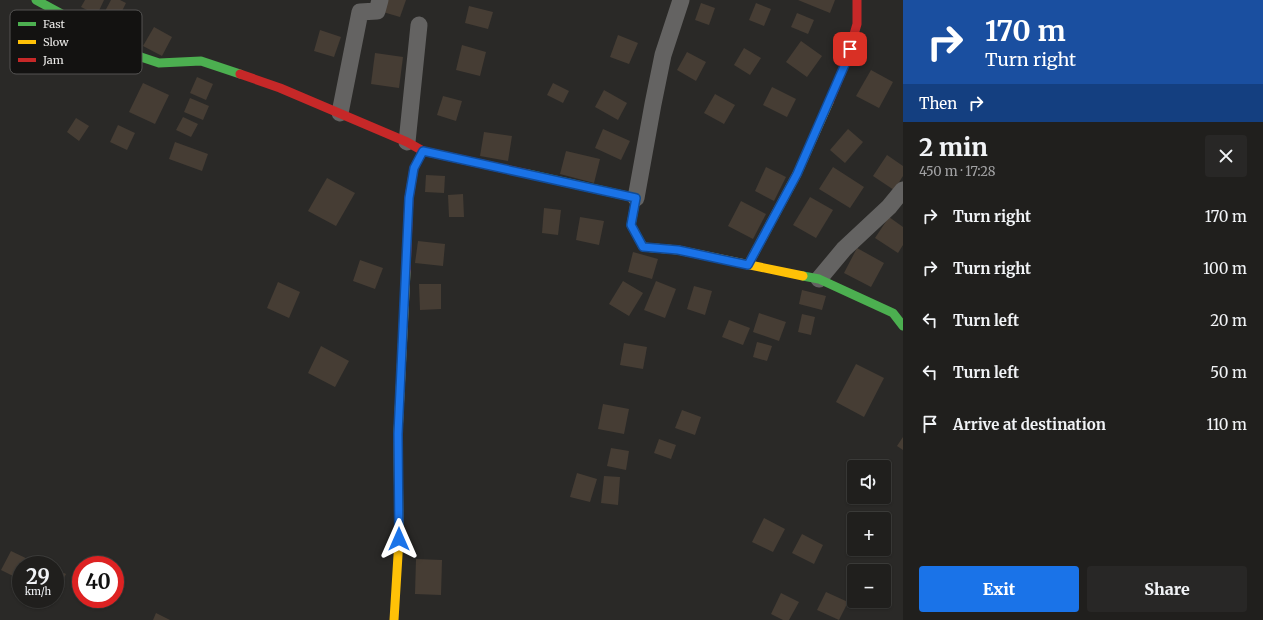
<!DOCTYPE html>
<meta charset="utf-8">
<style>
:root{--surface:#201f1d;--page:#282726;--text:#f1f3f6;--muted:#a2a2a4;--line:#3d3d3b;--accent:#1a73e8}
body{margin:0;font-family:Merriweather,serif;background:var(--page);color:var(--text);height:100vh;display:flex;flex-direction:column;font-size:15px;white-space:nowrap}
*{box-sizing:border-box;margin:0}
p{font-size:13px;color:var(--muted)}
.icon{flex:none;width:22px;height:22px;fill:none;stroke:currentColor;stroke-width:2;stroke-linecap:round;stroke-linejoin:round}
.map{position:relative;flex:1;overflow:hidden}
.drawer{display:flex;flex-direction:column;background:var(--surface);width:360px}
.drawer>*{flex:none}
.top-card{background:#1a4fa0;color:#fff;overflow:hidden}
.fabs{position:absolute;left:847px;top:460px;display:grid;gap:8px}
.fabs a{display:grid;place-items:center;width:44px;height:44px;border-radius:4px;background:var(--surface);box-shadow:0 1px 3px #0004,0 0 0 1px var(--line);font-size:20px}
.speed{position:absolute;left:12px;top:556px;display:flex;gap:8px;font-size:20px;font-weight:700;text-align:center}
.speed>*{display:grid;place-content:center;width:52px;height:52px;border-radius:50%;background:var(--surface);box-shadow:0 1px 3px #0004,0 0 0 1px var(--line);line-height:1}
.speed small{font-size:10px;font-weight:400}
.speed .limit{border:6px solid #d22;background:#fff;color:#111}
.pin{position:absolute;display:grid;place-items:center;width:34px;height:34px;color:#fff;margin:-17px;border-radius:8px;box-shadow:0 2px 6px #0006}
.me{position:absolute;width:44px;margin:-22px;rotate:0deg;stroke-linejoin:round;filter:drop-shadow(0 0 3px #0008)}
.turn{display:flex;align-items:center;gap:14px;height:84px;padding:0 16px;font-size:18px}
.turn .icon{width:52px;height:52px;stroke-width:2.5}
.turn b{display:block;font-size:28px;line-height:34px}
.then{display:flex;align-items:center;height:38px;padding:0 16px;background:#0003;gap:8px;font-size:15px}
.round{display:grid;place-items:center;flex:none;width:42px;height:42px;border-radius:4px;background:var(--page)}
.head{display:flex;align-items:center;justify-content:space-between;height:68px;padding:0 16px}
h1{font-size:24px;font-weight:800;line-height:30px}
.button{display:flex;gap:8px;margin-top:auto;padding:8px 16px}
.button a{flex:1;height:46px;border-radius:4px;background:var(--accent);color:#fff;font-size:16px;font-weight:800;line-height:46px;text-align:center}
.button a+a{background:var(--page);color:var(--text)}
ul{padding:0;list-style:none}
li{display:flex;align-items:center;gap:12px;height:52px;padding:0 16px}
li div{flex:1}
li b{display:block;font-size:15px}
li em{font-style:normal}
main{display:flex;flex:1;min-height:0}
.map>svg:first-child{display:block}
.building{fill:#463d34}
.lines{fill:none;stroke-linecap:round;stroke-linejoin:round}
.street{stroke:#646362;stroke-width:17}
.fast{stroke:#4caf50;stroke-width:9}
.slow{stroke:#ffc107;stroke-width:9}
.jam{stroke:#c62828;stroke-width:9}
.route-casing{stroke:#114b97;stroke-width:10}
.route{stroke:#1a73e8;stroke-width:7}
.key{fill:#131211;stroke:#545352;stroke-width:1}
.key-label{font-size:11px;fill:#ecebe9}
</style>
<main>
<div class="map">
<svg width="903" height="620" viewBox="0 0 903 620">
<rect width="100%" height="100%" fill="#2a2927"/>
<!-- building -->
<g class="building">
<path d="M85,0h19l-7,15 -16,-8z"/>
<path d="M111,0h9l6,3 -8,16 -14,-6z"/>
<path d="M387,0h19l-6,17 -17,-5z"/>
<path d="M798,0h37l-5,13z"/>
<path d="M701,3l14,5 -6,17 -14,-5z"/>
<path d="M756,3l15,6 -7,17 -15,-6z"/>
<path d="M469,6l24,6 -5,17 -23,-6z"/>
<path d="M797,13l17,7 -6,14 -17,-7z"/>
<path d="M154,27l18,10 -10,19 -19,-10z"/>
<path d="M320,30l21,7 -7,20 -20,-6z"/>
<path d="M618,35l20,8 -9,21 -19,-7z"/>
<path d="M801,41l21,15 -15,21 -21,-15z"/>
<path d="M462,45l24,7 -6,24 -24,-6z"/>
<path d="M744,48l17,10 -11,17 -16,-10z"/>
<path d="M687,52l19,10 -10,19 -19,-11z"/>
<path d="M375,53l28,4 -4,31 -28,-4z"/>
<path d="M871,70l22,12 -14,26 -23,-12z"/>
<path d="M197,77l16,7 -7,16 -16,-7z"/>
<path d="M143,83l26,12 -14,29 -26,-12z"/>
<path d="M553,83l16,8 -6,12 -16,-8z"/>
<path d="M772,87l24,12 -9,18 -24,-12z"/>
<path d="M604,90l23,13 -9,17 -23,-13z"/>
<path d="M715,94l20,11 -11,19 -20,-11z"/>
<path d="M443,96l19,5 -6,20 -19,-6z"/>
<path d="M190,98l19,8 -6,14 -19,-8z"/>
<path d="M183,117l15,7 -7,13 -15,-7z"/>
<path d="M76,118l13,8 -10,15 -12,-9z"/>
<path d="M118,125l17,8 -8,17 -17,-8z"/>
<path d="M603,129l27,12 -9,19 -26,-12z"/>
<path d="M848,129l15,13 -18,21 -15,-13z"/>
<path d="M484,132l28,4 -4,25 -28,-5z"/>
<path d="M175,142l33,12 -6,17 -33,-12z"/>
<path d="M566,151l34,8 -6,24 -34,-9z"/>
<path d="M887,155l16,11v10l-9,14 -21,-14z"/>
<path d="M766,167l20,10 -12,24 -19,-10z"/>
<path d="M833,167l31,20 -14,21 -31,-19z"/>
<path d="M426,175l19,1 -1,17 -19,-1z"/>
<path d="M327,178l28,15 -19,33 -28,-15z"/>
<path d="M463,194l1,23h-15l-1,-22z"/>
<path d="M810,197l23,13 -17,28 -23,-13z"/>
<path d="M741,201l25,13 -13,25 -25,-13z"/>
<path d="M544,208l17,2 -3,25 -16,-2z"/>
<path d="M580,217l24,4 -5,24 -23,-5z"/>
<path d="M889,217l14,10v18l-5,8 -23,-15z"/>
<path d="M418,241l27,3 -2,22 -28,-3z"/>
<path d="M857,248l27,15 -13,24 -27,-14z"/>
<path d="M633,252l25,7 -6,20 -24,-7z"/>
<path d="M360,260l23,8 -8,21 -22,-8z"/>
<path d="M623,281l20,12 -14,23 -20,-12z"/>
<path d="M656,281l20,8 -11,29 -21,-8z"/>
<path d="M278,282l22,10 -11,26 -22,-10z"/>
<path d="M419,284h22v25l-21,1z"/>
<path d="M694,286l18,5 -7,24 -18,-6z"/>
<path d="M802,290l24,6 -4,14 -23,-6z"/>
<path d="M759,313l27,9 -7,19 -26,-9z"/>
<path d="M802,314l13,3 -4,18 -13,-3z"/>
<path d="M729,320l21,8 -7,17 -21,-8z"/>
<path d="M757,342l15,4 -5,15 -14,-4z"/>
<path d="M624,343l23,4 -4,22 -23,-4z"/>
<path d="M321,346l28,15 -14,26 -27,-14z"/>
<path d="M856,364l28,14 -20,39 -28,-15z"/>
<path d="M603,404l26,5 -5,25 -26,-5z"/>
<path d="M682,410l19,7 -6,18 -20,-7z"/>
<path d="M903,437v13l-6,-4z"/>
<path d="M659,439l17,6 -5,14 -17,-6z"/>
<path d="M611,448l18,3 -3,19 -19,-4z"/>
<path d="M577,473l20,6 -7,23 -20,-5z"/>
<path d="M604,476l16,1 -2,28 -17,-2z"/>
<path d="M764,518l21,11 -12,23 -21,-10z"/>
<path d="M802,534l21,11 -9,19 -22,-11z"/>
<path d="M11,551l23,11 -2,3h-11v15l-20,-10z"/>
<path d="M416,559l26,1 -1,35 -26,-1z"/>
<path d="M55,569l11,5 -9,18 -2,-1z"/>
<path d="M826,592l22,10 -9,18 -22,-10z"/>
<path d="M781,593l18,9 -10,18h-6l-12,-6z"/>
<path d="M156,613l14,7h-17z"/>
</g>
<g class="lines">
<!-- street -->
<g class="street">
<path d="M340,113l20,-101 17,-1 3,-11"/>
<path d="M407,142l12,-117"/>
<path d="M636,198l17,-94 10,-49 18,-55"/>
<path d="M819,279l25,-30 45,-42 14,-17"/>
</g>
<!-- fast -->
<g class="fast">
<path d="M36,0l105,57 18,6 42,-2 39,13"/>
<path d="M528,174l108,24 -5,27 11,20"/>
<path d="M803,276l16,3 74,34 10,13"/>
</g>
<!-- slow -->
<g class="slow">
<path d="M642,245l1,2 35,3 125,26"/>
<path d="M748,265l49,-91 32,-72"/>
<path d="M394,620l5,-81 -1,-105 8,-163"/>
</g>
<!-- jam -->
<g class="jam">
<path d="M240,74l40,14 127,54 16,9 105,23"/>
<path d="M829,102l17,-40 11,-38v-24"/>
<path d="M406,271l3,-73 5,-30 9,-17"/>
</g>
</g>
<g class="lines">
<!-- route casing -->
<g class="route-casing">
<path id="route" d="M399,539l-1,-105 11,-236 5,-30 9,-17 213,47 -5,27 12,22 35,3 70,15 49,-91 49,-112 4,-13"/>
</g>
<!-- route -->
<use href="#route" class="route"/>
</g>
<!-- legend -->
<rect x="10" y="10" width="132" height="64" rx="6" class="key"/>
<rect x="18" y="22" width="18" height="4" fill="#4caf50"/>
<rect x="18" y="40" width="18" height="4" fill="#ffc107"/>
<rect x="18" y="58" width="18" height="4" fill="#c62828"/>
<g class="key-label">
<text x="43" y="28">Fast</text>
<text x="43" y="46">Slow</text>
<text x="43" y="64">Jam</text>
</g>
</svg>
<div class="fabs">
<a><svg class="icon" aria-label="sound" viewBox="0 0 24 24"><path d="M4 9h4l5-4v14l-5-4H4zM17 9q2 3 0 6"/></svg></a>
<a>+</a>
<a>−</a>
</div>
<div class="speed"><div>29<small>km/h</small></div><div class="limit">40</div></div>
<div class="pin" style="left:850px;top:49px;background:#d93025"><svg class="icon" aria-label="arrive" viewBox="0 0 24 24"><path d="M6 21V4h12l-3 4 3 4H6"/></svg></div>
<svg class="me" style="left:399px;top:539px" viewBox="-20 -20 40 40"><path d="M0-17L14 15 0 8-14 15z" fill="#1a73e8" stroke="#fff" stroke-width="4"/></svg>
</div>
<section class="drawer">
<div class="top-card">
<div class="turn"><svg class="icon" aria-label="right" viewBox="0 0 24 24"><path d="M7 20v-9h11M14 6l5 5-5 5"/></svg><div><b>170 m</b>Turn right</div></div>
<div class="then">Then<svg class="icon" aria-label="right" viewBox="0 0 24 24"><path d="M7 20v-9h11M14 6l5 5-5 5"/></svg></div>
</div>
<div class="head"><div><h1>2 min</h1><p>450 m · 17:28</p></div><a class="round"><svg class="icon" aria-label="close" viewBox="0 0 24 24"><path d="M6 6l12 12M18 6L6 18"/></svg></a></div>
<ul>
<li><svg class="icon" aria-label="right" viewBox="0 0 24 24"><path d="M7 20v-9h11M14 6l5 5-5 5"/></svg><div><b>Turn right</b></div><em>170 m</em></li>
<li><svg class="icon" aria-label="right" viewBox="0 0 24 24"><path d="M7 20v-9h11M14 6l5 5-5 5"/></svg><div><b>Turn right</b></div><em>100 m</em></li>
<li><svg class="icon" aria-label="left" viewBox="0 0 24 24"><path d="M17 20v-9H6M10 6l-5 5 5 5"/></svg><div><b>Turn left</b></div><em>20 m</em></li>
<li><svg class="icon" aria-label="left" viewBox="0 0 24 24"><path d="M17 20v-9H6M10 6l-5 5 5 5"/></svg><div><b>Turn left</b></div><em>50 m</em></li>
<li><svg class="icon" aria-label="arrive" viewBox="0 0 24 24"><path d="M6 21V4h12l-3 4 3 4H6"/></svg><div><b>Arrive at destination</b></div><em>110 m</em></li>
</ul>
<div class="button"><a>Exit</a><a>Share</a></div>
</section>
</main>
